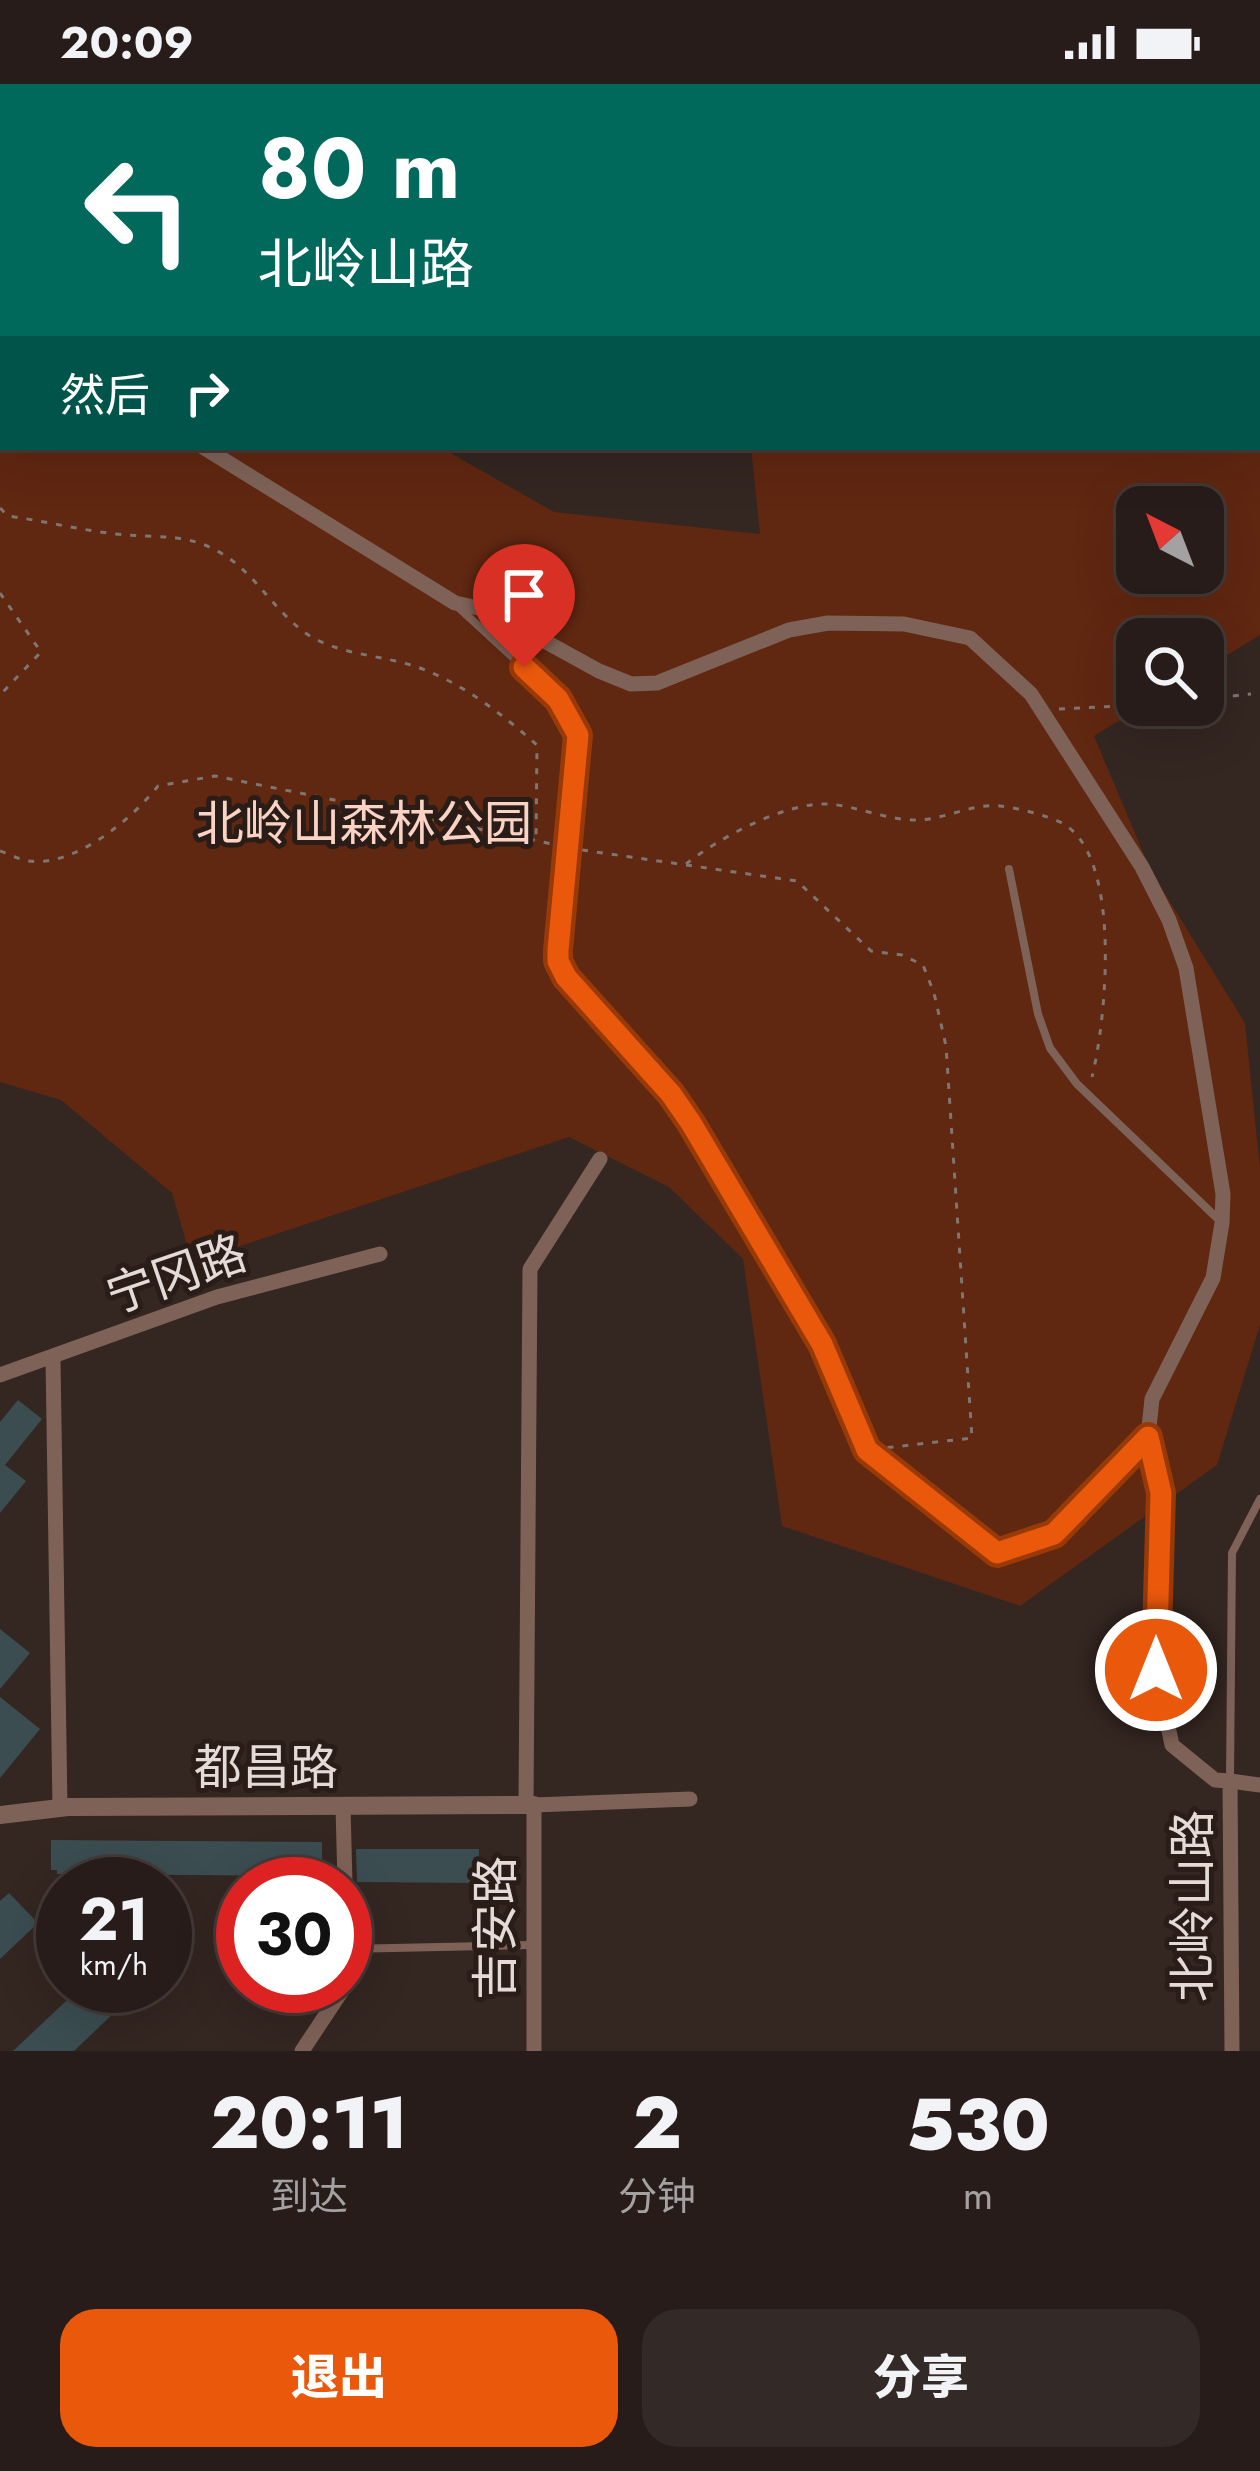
<!DOCTYPE html>
<html lang="zh">
<meta charset="utf-8">
<style>
:root{--surface:#271c19;--page:#332926;--text:#f1f3f6;--muted:#a4a1a2;--line:#433a38;--accent:#ea580c}
body{margin:0;font-family:Jost,"Noto Sans SC",sans-serif;background:var(--page);color:var(--text);height:100vh;display:flex;flex-direction:column;font-size:45px;white-space:nowrap}
*{box-sizing:border-box;margin:0}
p{font-size:39px;color:var(--muted)}
.icon{flex:none;width:66px;height:66px;fill:none;stroke:currentColor;stroke-width:2;stroke-linecap:round;stroke-linejoin:round}
.map{position:relative;height:1967px;overflow:hidden}
.drawer{display:flex;flex-direction:column;background:var(--surface);flex:1}
.drawer>*{flex:none}
.top-card{position:absolute;left:0px;top:0px;width:1260px;height:366px;box-shadow:0 12px 48px #0002,0 0 0 3px var(--line);background:#00695c;color:#fff;overflow:hidden}
.needle{width:78px;rotate:318deg}
.buttons{position:absolute;left:1116px;top:402px;display:grid;gap:24px}
.buttons a{display:grid;place-items:center;width:108px;height:108px;border-radius:24px;background:var(--surface);box-shadow:0 12px 48px #0002,0 0 0 3px var(--line);font-size:60px}
.speed{position:absolute;left:36px;top:1773px;display:flex;gap:24px;font-size:60px;font-weight:700;text-align:center}
.speed>*{display:grid;place-content:center;width:156px;height:156px;border-radius:50%;background:var(--surface);box-shadow:0 12px 48px #0002,0 0 0 3px var(--line);line-height:1}
.speed small{font-size:30px;font-weight:400}
.speed .limit{border:18px solid #d22;background:#fff;color:#111}
.pin{position:absolute;display:grid;place-items:center;width:102px;height:102px;color:#fff;margin:-123px -51px;border-radius:50% 50% 50% 0;rotate:-45deg;box-shadow:0 0 12px #0007}
.pin .icon{rotate:45deg}
.me{position:absolute;width:132px;margin:-66px;rotate:0deg;stroke-linejoin:round;filter:drop-shadow(0 0 9px #0008)}
.turn{display:flex;align-items:center;gap:42px;height:252px;padding:0 60px;font-size:54px}
.turn .icon{width:156px;height:156px;stroke-width:2.5}
.turn b{display:block;font-size:84px;line-height:102px}
.then{display:flex;align-items:center;height:114px;padding:0 60px;background:#0003;gap:24px;font-size:45px}
.eta{display:flex;justify-content:space-evenly;align-items:center;height:204px;text-align:center}
.eta b{font-size:72px;font-weight:800;line-height:84px}
.action{display:flex;gap:24px;margin-top:auto;padding:24px 60px}
.action a{flex:1;height:138px;border-radius:36px;background:var(--accent);color:#fff;font-size:48px;font-weight:800;line-height:138px;text-align:center}
.action a+a{background:var(--page);color:var(--text)}
.status{display:flex;justify-content:space-between;align-items:center;height:84px;padding:0 60px;background:var(--surface);direction:ltr}
.status svg{height:33px;fill:currentColor}
.map>svg:first-child{display:block}
.green{fill:#602711;fill-rule:evenodd}
.building{fill:#3b4d51}
.lines{fill:none;stroke-linecap:round;stroke-linejoin:round}
.path{stroke:#817571;stroke-width:3;stroke-dasharray:6 9;stroke-linecap:butt}
.service{stroke:#7e6257;stroke-width:8}
.minor{stroke:#7e6257;stroke-width:15}
.tertiary{stroke:#7e6257;stroke-width:18}
.path-bridge{stroke:#817571;stroke-width:3;stroke-dasharray:6 9;stroke-linecap:butt}
.route-casing{stroke:#983908;stroke-width:30}
.route{stroke:#ea580c;stroke-width:21}
.labels{text-anchor:middle;stroke-width:10;stroke-linejoin:round;paint-order:stroke}
.park-label{font-size:48px;fill:#fad3c5;stroke:#2a1d18}
.street-label{font-size:48px;fill:#e4dad7;stroke:#2a1d18}
</style>
<div class="status"><b>20:09</b><svg viewBox="0 0 49 12"><path d="M0 12V9h3v3zM5 12V6h3v6zM10 12V3h3v9zM15 12V0h3v12zM26 1h20v11H26zM47 4h2v5h-2z"/></svg></div>
<div class="map">
<svg width="1260" height="1967" viewBox="0 0 1260 1967">
<rect width="100%" height="100%" fill="#342621"/>
<!-- green -->
<path class="green" d="M0,0h442l-439,3v360h437l114,65 206,22 -9,-87h506l3,-319v507l-57,35v-31h-66v66h8l-51,31 57,135 94,152 15,146v156l-43,140 -197,141 -238,-80 -39,-267 -74,-72 -100,-50 -377,125 -20,-69 -111,-93 -61,-18zM1137,423h66v66h-66z"/>
<!-- building -->
<g class="building">
<path d="M18,1316l24,19 -37,46 21,16 -26,32v-91z"/>
<path d="M0,1545l30,24 -30,36z"/>
<path d="M0,1613l40,32 -40,49z"/>
<path d="M51,1756l271,2v34l-265,-2v-4h-6z"/>
<path d="M356,1765h123l-1,34 -121,-1z"/>
<path d="M9,1809l29,30 -38,36v-58z"/>
<path d="M82,1902h15l21,23 -44,42h-61z"/>
</g>
<g class="lines">
<!-- path -->
<g class="path">
<path d="M144,3v-3"/>
<path d="M0,424l8,8c36,5 72,14 108,18 45,5 75,-3 114,25 32,23 51,62 87,81 31,15 66,16 97,26 46,15 88,48 123,79l-1,96"/>
<path d="M0,509l41,59 -41,43"/>
<path d="M1203,615l48,-5"/>
<path d="M1059,625l78,-4"/>
<path d="M582,766l215,31 74,70 31,4 21,10 11,28 12,53 26,392 -88,10"/>
<path d="M0,767c9,3 18,8 28,10 47,6 103,-41 130,-75l57,-10 314,63"/>
<path d="M686,780c33,-26 99,-62 142,-60 30,2 60,17 91,16 26,-1 55,-17 81,-14 18,2 46,9 62,17 61,33 44,198 30,254"/>
</g>
<!-- service -->
<g class="service">
<path d="M458,523l100,92 20,36 -20,226 8,16 57,59 68,87 131,221 45,106 130,103 57,-20 93,-95"/>
<path d="M1009,785l29,145 12,34 27,36 141,135"/>
<path d="M1230,1694l2,-225 28,-54"/>
<path d="M346,1865l186,-4"/>
</g>
<!-- minor -->
<g class="minor">
<path d="M0,354h3"/>
<path d="M203,363l252,156 33,7 111,61 32,13 26,-1 132,-53 39,-7 76,1 66,14 61,56 111,173 27,53 17,48 37,226 -1,29 -9,55 -61,121 -4,38 13,56 -5,177 16,75 43,35 15,1 2,270"/>
<path d="M53,1275l7,449"/>
<path d="M0,1291l217,-78 163,-43"/>
<path d="M1230,1697l30,4"/>
<path d="M526,1721l4,-536 70,-110"/>
<path d="M343,1722l2,78"/>
<path d="M345,1811v91"/>
<path d="M302,1967l43,-65"/>
<path d="M534,1967v-246l156,-6"/>
</g>
<!-- tertiary -->
<g class="tertiary">
<path d="M643,3l2,-3"/>
<path d="M0,1731l68,-8 466,-2"/>
</g>
<!-- path-bridge -->
<path class="path-bridge" d="M529,755l51,11"/>
</g>
<g class="lines">
<!-- route casing -->
<g class="route-casing">
<path id="route" d="M524,583l34,32 20,36 -20,215v11l8,16 105,117 20,29 131,221 45,106 130,103 57,-19 94,-97 13,56 -5,177"/>
</g>
<!-- route -->
<use href="#route" class="route"/>
</g>
<g class="labels">
<!-- park labels -->
<g class="park-label">
<text x="364" y="756">北岭山森林公园</text>
</g>
<!-- street labels -->
<g class="street-label">
<text transform="translate(176 1190) rotate(-19)" y="17">宁冈路</text>
<text x="266" y="1700">都昌路</text>
<text transform="translate(1192 1822) rotate(-90)" y="17">北岭山路</text>
<text transform="translate(495 1844) rotate(-90)" y="17">吉安路</text>
</g>
</g>
</svg>
<div class="buttons">
<a><svg class="needle" viewBox="-14 -14 28 28"><path d="M0-13l5 13h-10z" fill="#e53935"/><path d="M0 13l5-13h-10z" fill="#a4a1a2"/></svg></a>
<a><svg class="icon" aria-label="search" viewBox="0 0 24 24"><circle cx="10" cy="10" r="6"/><path d="M15 15l6 6"/></svg></a>
</div>
<div class="speed"><div>21<small>km/h</small></div><div class="limit">30</div></div>
<div class="pin" style="left:524px;top:583px;background:#d93025"><svg class="icon" aria-label="arrive" viewBox="0 0 24 24"><path d="M6 21V4h12l-3 4 3 4H6"/></svg></div>
<svg class="me" style="left:1156px;top:1586px" viewBox="-20 -20 40 40"><circle r="17" fill="#ea580c" stroke="#fff" stroke-width="3"/><path d="M0-11L8 9 0 5-8 9z" fill="#fff"/></svg>
<div class="top-card">
<div class="turn"><svg class="icon" aria-label="left" viewBox="0 0 24 24"><path d="M17 20v-9H6M10 6l-5 5 5 5"/></svg><div><b>80 m</b>北岭山路</div></div>
<div class="then">然后<svg class="icon" aria-label="right" viewBox="0 0 24 24"><path d="M7 20v-9h11M14 6l5 5-5 5"/></svg></div>
</div>
</div>
<section class="drawer">
<div class="eta">
<div><b>20:11</b><p>到达</p></div>
<div><b>2</b><p>分钟</p></div>
<div><b>530</b><p>m</p></div>
</div>
<div class="action"><a>退出</a><a>分享</a></div>
</section>
